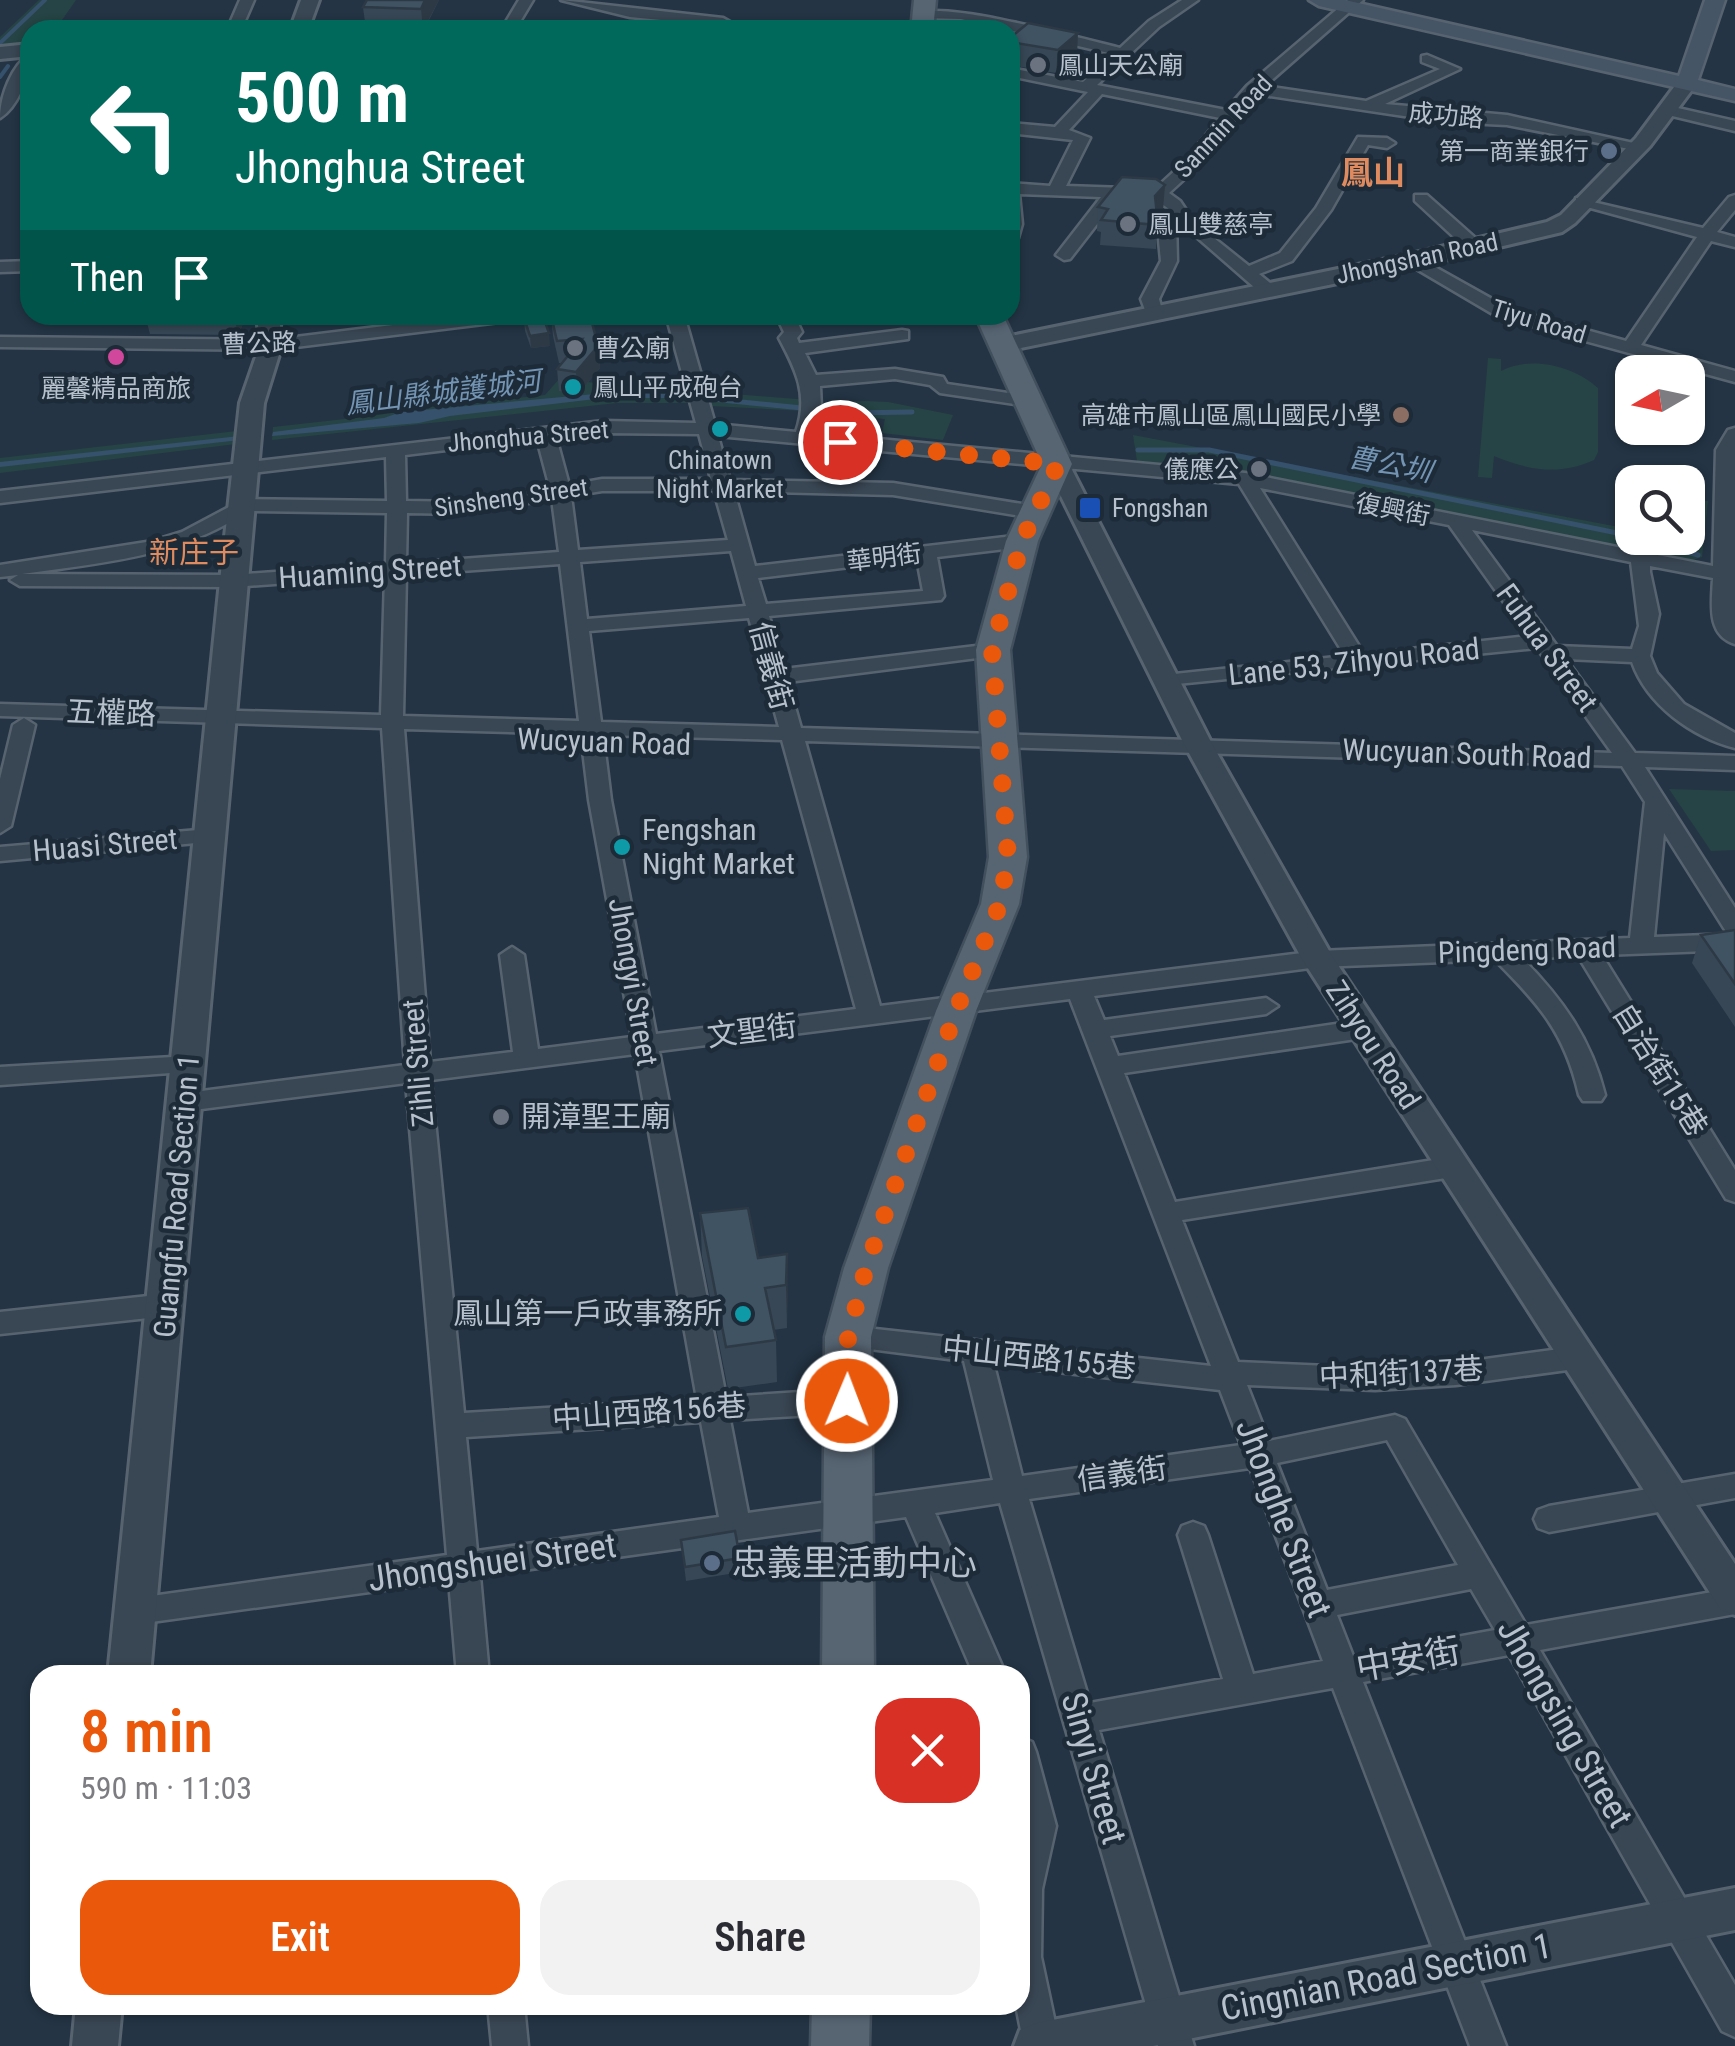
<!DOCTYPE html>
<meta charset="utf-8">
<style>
:root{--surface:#fff;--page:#f2f2f3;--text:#2b2b33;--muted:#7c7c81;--accent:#ea580c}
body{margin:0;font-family:"Roboto Condensed","Noto Sans TC",sans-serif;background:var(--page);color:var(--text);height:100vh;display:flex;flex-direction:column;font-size:38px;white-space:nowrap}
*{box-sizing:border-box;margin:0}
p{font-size:32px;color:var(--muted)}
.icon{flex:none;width:55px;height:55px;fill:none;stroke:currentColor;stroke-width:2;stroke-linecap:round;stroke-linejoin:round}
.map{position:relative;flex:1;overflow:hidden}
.details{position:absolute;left:30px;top:1665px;width:1000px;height:350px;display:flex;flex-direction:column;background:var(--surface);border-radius:30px;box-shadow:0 2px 8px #0004}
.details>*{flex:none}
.guide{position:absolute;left:20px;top:20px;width:1000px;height:305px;border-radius:30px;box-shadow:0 2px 8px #0004;background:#00695c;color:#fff;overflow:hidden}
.needle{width:65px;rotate:261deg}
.buttons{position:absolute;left:1615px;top:355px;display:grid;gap:20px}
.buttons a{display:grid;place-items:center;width:90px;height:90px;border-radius:20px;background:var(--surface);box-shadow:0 2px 8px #0004;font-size:50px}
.pin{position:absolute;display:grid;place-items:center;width:85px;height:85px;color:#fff;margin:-42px;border:5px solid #fff;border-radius:50%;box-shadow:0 2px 10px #0007}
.me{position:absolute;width:110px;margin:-55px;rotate:1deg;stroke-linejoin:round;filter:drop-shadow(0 0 8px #0008)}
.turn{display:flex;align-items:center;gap:35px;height:210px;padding:0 50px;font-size:45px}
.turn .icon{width:130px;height:130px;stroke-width:2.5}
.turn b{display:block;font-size:70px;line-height:85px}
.then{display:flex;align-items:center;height:95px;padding:0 50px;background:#0003;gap:20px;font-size:38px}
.round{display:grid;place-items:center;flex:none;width:105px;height:105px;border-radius:30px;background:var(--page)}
.headline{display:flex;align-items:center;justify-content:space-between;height:170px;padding:0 50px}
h1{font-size:60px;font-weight:600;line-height:75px;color:var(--accent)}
.button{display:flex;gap:20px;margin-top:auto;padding:20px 50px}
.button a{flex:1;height:115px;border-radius:30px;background:var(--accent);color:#fff;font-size:40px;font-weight:600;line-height:115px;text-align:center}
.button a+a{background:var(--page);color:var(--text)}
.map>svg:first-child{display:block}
.green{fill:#264445}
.water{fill:#36516c}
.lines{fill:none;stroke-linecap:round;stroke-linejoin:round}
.stream-far1{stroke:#36516c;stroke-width:4}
.stream{stroke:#36516c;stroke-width:5}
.minor-casing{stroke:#576470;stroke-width:5}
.tertiary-casing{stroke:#576470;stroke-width:6}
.secondary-casing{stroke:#576470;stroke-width:5}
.primary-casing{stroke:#424f5c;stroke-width:5}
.minor{fill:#394653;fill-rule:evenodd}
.tertiary{fill:#394653;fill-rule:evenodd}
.secondary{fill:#465566;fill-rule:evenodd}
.primary{fill:#576573;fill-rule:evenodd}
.wall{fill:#374755}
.shaded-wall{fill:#2d3a45}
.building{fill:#405363;stroke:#2d3a45;stroke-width:2.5}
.route{stroke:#ea580c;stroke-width:18;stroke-dasharray:0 32.4}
.worship-dot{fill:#6b7280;stroke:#1d2b38;stroke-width:4}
.service-dot{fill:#5c6f8a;stroke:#1d2b38;stroke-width:4}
.hotel-dot{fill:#d1479c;stroke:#1d2b38;stroke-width:4}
.culture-dot{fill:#0f9aa8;stroke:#1d2b38;stroke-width:4}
.education-dot{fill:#8d6e63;stroke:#1d2b38;stroke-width:4}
.transit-dot{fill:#1a4fb4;stroke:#1d2b38;stroke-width:4}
.labels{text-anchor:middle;stroke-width:9;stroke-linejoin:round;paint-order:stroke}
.far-poi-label{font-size:25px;fill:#b6c1cd;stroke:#1d2b38;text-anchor:start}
.far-street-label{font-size:25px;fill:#b6c1cd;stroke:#1d2b38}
.far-water-label{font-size:28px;font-style:italic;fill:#7394b3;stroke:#1d2b38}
.far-quarter-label{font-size:30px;fill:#df8b5f;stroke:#1d2b38}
.street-label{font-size:30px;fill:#b6c1cd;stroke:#1d2b38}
.poi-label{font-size:30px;fill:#b6c1cd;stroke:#1d2b38;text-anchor:start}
.far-district-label{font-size:32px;font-weight:bold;fill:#df8b5f;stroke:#1d2b38}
.near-street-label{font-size:35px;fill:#b6c1cd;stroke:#1d2b38}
.near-poi-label{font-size:35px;fill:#b6c1cd;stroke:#1d2b38;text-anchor:start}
</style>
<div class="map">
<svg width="1735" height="2046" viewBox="0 0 1735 2046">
<rect width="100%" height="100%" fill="#243444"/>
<!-- green -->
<g class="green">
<path d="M39,0h37l-21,30h-25v19l-30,4v-16z"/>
<path d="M1488,358l13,1v12c30,-16 73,-5 97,17v64l-4,8c-34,16 -67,10 -100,-4l-2,22 -14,-1z"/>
<path d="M560,378l63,9 64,2 3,14h-73l-345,37 1,-13 90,-10 53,-15 46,2 83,-9z"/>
<path d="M708,392l101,8 -3,11 -95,-5z"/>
<path d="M866,401l22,1 65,13 -10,25 -61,-7 3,-14 -63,-5 4,-12z"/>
<path d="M237,431l-1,13 -236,29v-15z"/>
<path d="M1133,435l486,92 13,-5v16h56v-37h20l-6,56 -12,4 -484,-93 -69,-7z"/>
<path d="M1669,789l66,2v59l-24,1z"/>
</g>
<!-- water -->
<g class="water">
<path d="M617,392l72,3v3h-85l-154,18 -31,7 -147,13 1,-4 111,-14 17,-6z"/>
<path d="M240,436v4l-240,27v-5z"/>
</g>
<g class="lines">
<!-- stream-far1 -->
<g class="stream-far1">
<path d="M0,43l45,-43"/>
<path d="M0,77l8,-11"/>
</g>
<!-- stream -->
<g class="stream">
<path d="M702,398l150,15 60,-1"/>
<path d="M1138,450h71l423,86"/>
<path d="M1638,538l60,17"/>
</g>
<!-- minor casing -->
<g class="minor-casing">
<g id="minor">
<path d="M240,0h14l-13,30h-14z"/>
<path d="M519,0h14l-18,30h-14z"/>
<path d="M561,0l162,18 7,4 -7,4 -93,-9z"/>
<path d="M1182,0h16l-39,27 -62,58 129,25 21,-24 101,-86h15l-98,86 101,15 74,-32 -18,-7v-6l5,-1 33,14 -75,35 122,11 140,31 -8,5 -132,-26 -63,-3 -188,-28 -63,77 -24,22 11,8 14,21 55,44 31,-13 36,-45 42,-71 29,1 8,5 -8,5 -19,-3 -37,65 -39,51 -33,13 15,12v8h-12l-86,-75 1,42 -18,38 4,15 -15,4 -7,-19 20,-38 -4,-41 12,-11 -14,-10 -37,-2 -48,62 -6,1 -8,-5 45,-58 -82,-3 3,30 -4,14 -8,5v-60l40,3 23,-46 -63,-7v-10l45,4 33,-35 -78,-16v-8l73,14 30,-28 -152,-35 -37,-1 -7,-4c25,-14 167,25 203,34l29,-27zM1102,94l118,24 -39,47 -26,24 -89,-3 24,-48 -21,-8z"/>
<path d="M30,54c0,21 -12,53 -30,64 0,-22 12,-53 30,-64z"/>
<path d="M1669,106l66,15v10l-71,-17 -3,-3z"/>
<path d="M1415,195h12l54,48v8h-12l-54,-50z"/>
<path d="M1735,195v15l-18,22 18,5v10l-24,-6 -70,104 94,26v11l-237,-65 -95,-56 14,-4 93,52 116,32 71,-104 -121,-33v-6l127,30 26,-31z"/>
<path d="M30,261v10l-30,1v-10z"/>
<path d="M474,315h52l-9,5 -246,30 -271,-3v-10l271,3z"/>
<path d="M666,315h18l31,109 81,8c13,-37 0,-62 -17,-94l5,-6 -8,-17h18l8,17 -5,6 2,5 103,-13 6,1v8l-103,14 11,22 79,-6 48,8 4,7 81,12 9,5 -9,5 -88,-13 -10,-8 -35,-6 -75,7 1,23 -7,24 431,40 468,93 3,-116 12,-20 7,-2v216c-29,-9 -23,-41 -22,-66l-63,-12v6l9,42 -9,42 7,17 27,31 51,29v15c-43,-11 -88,-43 -103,-86l-66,-3 69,94 100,3v14l-90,-3 90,141v42l-133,5 133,215v32l-9,-3 -148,-243 -55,3c40,41 68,80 82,136l-4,6h-18l-4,-6c-14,-62 -40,-91 -84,-135l-177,7 -224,29 10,24 162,-22 12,8 -12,8 -156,22 8,20 245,-36 13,9 -13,9 -239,35 51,129 277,-45 9,3 4,7 -4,7 -9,3 -270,43 56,142 137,6 81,-5 119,-16 10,3 4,8 -4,8 -10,3 -119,16 -81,5 -128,-5 22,56 126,-26 10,4 121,206 209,-37v26l-195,36 195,335v52l-13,-6 -213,-376 -146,27 143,364h-36l-137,-358 -234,42 95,316h-36l-158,-543 -65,10 71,162h-32l-68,-158 -426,59 9,99h-32l-8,-94 -312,43 -11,-3 -5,-10 5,-10 11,-3 310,-43 -41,-472 -220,28 -9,-3 -4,-6 4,-6 9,-3 219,-28 -23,-337 -382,-12v-12l381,11 4,-139 -152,11 -213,-1 -10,-6 8,-5 -18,2v-12l153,-24 29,-9 62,-33 143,2 -1,-44 -386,46v-12l603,-70 93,2zM603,433l96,1 12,45h-109l-33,6 -13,-48zM718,436l521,48 106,172 -180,19 -8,1 -3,5 3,5 380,-38 75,105 -811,-25 -13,-46 205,-26 10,-6 -10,-6 -209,25 -15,-53 172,-16 3,-4 -7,-39 85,-10 10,-6 -10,-6 -267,31 -21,-75 159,4 141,23 10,-6 -10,-6 -141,-23 -163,-3zM537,439l13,49 -86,14 -58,-1 -1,-46zM1260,488l189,37 79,111 -164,18zM602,491h112l14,49 -150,10 -7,-54zM552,499l7,53 -153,11 1,-50 57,1zM248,511l139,2 -1,51 -153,11 -211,-1c79,-11 158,-17 226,-63zM1472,530l159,32 8,64 -7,23 -75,-3zM731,551l15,55 -159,13 -7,-57zM917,559l6,32 -157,13 -8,-26zM560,564l19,157 -176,-5 3,-141zM749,618l30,109 -178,-5 -12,-91zM404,729l177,5 8,66 43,237 -94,12 -14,-94 -12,-8 -12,8 13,97 -83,10zM603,735l179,5 74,269 -200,25 -45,-234zM805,741l817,25 23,36 -15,136 -312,13 -438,55zM1664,833l63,100 6,1 -79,3zM1070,999l141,367 -363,-40 -10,3 -4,8 4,8 126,16 29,119 -245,33 -18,-93 117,-7 10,-4 5,-8 -5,-8 -10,-4 -121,8 -67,-346zM635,1054l62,345 -233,14 -33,-333zM994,1365l226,25 21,55 -219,31zM701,1422l18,95 -242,34 -11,-114zM1387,1440l71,125 -131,25 -50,-127zM1250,1468l73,193 -70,13 -45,-139 -4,-9 -11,-4 -11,4 -4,9 45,144 -133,24 -61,-204zM1471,1589l24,41 -142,26 -16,-41z"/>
<path d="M24,718l11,7 -24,101 -11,7v-54l13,-54z"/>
<path d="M210,829l8,2 3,5 -3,5 -218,20v-14z"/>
<path d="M190,1056l9,3 4,6 -4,6 -199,14v-18z"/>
<path d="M167,1294l10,3 4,8 -4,8 -10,3 -167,18v-22z"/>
<path d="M1735,1474v24l-186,34 -11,-4 -4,-9 4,-9 11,-4z"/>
<path d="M1020,1737l12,5 4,10 20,74 -14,63 -1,68 19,89h-36l-8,-41h4z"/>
<path d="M488,2005h36l4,41h-36z"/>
</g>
</g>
<!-- tertiary casing -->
<g class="tertiary-casing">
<g id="tertiary">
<path d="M301,0h18l-11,30h-18z"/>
<path d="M30,44v12l-30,3v-12z"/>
<path d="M1687,77l10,6 -47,63 -75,77 -13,9 -151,36 -410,84 -11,-7 11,-7 410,-84 136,-32 14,-7 75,-77 44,-59z"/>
<path d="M257,315h22l3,30 -18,58 -114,1272h-42l112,-1094 20,-178 20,-58z"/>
<path d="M1057,457l12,7 143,280 120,212 403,608v51l-14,-5 -419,-651 -118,-215 -139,-280z"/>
<path d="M1735,1888v42l-582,116h-139l6,-16 17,-7z"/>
<path d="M76,2005h46l-4,41h-46z"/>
</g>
</g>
<!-- secondary casing -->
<g class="secondary-casing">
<path id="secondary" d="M1309,0h36l334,76 26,-76h20l-27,80 37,9v12l-416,-95z"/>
</g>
<!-- primary casing -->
<g class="primary-casing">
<g id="primary">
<path d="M914,0h22l-3,30h-22z"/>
<path d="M975,315h28l69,149 -34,77 -28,109 17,207 -8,47 -43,107 -88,257 -17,69 3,338h-52l3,-338 19,-69 92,-257 45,-107 8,-47 -13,-207 30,-109 36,-77z"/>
<path d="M812,2005h58l-1,41h-58z"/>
</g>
</g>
<!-- minor -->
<use href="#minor" class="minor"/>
<!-- tertiary -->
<use href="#tertiary" class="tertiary"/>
<!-- secondary -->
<use href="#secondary" class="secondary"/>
<!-- primary -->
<use href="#primary" class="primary"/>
</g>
<!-- wall -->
<g class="wall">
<path d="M367,0h72l-15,30h-58l-3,-23z"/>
<path d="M1010,38l67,18 -21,17 -46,-8z"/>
<path d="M1165,185l-2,24 -6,7 -1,33 -56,-4 1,-13 -4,-1 1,-24z"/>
<path d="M145,315h102l-9,20 -88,-1z"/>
<path d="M551,315l47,31 2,22 -22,26 -19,-3 -2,-22 5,-6h-3l-6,-27z"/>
<path d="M524,318l26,28 -19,2 -6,-17z"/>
<path d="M1735,930v97l-43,-64 9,-28z"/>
<path d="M700,1213l58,45 29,-4v74l-14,2 3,10 1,42 -49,7 -26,-133z"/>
<path d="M681,1540l59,18 1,14 -55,9z"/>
</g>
<!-- shaded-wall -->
<g class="shaded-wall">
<path d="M425,0h14l-16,30 -2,-21z"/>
<path d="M1078,33l-1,23 -21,17 2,-23z"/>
<path d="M1165,185l-2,24 -10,11 2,-24z"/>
<path d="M234,315h13l-9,20z"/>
<path d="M549,333l1,13 -19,2 -1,-12z"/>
<path d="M598,346l2,22 -22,26 -2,-22z"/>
<path d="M787,1254l1,42 -1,32 -1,-43z"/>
</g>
<!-- building -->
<g class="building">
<path d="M367,0h58l-4,9 -58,-2z"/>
<path d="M1028,23l50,10 -20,17 -48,-8v-4z"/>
<path d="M1122,177l34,2 9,6 -10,11 3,29 -57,-5 7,-11 -10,-2z"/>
<path d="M551,315h39l8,31 -22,26 -19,-3 25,-30 -25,2z"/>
<path d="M543,316l6,17 -19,3 -6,-18z"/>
<path d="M1735,930v54l-34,-49z"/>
<path d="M748,1208l10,50 29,-4 -1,31 -21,3 11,52 -50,7 -26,-134z"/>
<path d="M735,1531l5,27 -55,9 -4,-27z"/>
</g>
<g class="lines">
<!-- route -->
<path class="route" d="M840,442l218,22 -36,77 -30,109 16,207 -8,47 -44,107 -90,257 -18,69 -1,64"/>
</g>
<!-- markers -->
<g class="worship-dot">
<circle cx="1038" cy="65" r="10"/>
<circle cx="1128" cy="224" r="10"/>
<circle cx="575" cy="348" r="10"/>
<circle cx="1259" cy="469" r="10"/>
<circle cx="501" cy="1117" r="10"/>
</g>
<g class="service-dot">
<circle cx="1609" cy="151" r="10"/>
<circle cx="712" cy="1563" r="10"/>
</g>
<circle class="hotel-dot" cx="116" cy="357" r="10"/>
<g class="culture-dot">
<circle cx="573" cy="387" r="10"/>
<circle cx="720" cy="429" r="10"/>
<circle cx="622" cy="847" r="10"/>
<circle cx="743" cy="1314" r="10"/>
</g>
<circle class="education-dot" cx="1401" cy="415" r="10"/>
<rect class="transit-dot" x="1078" y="496" width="24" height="24" rx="5"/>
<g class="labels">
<!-- far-poi labels -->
<g class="far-poi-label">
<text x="1058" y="74">鳳山天公廟</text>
<text x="1589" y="160" text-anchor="end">第一商業銀行</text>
<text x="1148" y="233">鳳山雙慈亭</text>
<text x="595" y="357">曹公廟</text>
<text x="593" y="396">鳳山平成砲台</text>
<text x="116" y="397" text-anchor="middle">麗馨精品商旅</text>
<text x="1381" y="424" text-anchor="end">高雄市鳳山區鳳山國民小學</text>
<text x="720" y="469" text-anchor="middle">Chinatown<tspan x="720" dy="29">Night Market</tspan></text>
<text x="1239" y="478" text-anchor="end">儀應公</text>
<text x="1112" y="517">Fongshan</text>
</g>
<!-- far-street labels -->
<g class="far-street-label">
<text transform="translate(1446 115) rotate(5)" y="9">成功路</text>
<text transform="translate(1223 126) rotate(-47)" y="9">Sanmin Road</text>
<text transform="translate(1417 258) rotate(-12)" y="9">Jhongshan Road</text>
<text transform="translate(1539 321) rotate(17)" y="9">Tiyu Road</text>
<text transform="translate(259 343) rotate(-2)" y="9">曹公路</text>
<text transform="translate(528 436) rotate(-5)" y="9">Jhonghua Street</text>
<text transform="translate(511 497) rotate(-8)" y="9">Sinsheng Street</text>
<text transform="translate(1393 509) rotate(11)" y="9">復興街</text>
<text transform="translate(884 557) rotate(-7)" y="9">華明街</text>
</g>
<!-- far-water labels -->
<g class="far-water-label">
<text transform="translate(443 392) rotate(-7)" y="10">鳳山縣城護城河</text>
<text transform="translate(1390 464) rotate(11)" y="10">曹公圳</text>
</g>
<!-- far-quarter labels -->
<g class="far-quarter-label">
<text x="194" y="563">新庄子</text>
</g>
<!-- street labels -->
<g class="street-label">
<text transform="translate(370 572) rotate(-4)" y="10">Huaming Street</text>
<text transform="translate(1547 648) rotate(54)" y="10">Fuhua Street</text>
<text transform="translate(1354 662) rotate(-6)" y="10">Lane 53, Zihyou Road</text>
<text transform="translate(771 666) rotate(75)" y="10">信義街</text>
<text transform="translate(111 713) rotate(2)" y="10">五權路</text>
<text transform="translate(604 742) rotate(2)" y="10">Wucyuan Road</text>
<text transform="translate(1467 754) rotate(2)" y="10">Wucyuan South Road</text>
<text transform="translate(105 845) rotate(-5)" y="10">Huasi Street</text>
<text transform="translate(1527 950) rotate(-2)" y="10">Pingdeng Road</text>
<text transform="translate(633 982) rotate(80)" y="10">Jhongyi Street</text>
<text transform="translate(752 1031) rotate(-7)" y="10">文聖街</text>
<text transform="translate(1373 1045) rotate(57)" y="10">Zihyou Road</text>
<text transform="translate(418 1063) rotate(-95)" y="10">Zihli Street</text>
<text transform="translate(1660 1070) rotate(58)" y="10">自治街15巷</text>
<text transform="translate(177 1196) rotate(-85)" y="10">Guangfu Road Section 1</text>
<text transform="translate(1039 1358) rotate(6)" y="10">中山西路155巷</text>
<text transform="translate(1401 1373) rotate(-3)" y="10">中和街137巷</text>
<text transform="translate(649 1412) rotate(-4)" y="10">中山西路156巷</text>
<text transform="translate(1122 1474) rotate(-8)" y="10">信義街</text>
</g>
<!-- poi labels -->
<g class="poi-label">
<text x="642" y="840">Fengshan<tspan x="642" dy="34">Night Market</tspan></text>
<text x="521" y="1127">開漳聖王廟</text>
<text x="723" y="1324" text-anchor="end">鳳山第一戶政事務所</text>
</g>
<!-- far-district labels -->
<g class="far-district-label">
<text x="1373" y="184">鳳山</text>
</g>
<!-- near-street labels -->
<g class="near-street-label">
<text transform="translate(1284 1518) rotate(69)" y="12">Jhonghe Street</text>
<text transform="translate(492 1562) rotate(-8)" y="12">Jhongshuei Street</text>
<text transform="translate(1408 1659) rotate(-10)" y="12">中安街</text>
<text transform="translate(1565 1723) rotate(60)" y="12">Jhongsing Street</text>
<text transform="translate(1094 1768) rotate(74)" y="12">Sinyi Street</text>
<text transform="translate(1386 1977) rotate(-11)" y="12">Cingnian Road Section 1</text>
</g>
<!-- near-poi labels -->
<g class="near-poi-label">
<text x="732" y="1575">忠義里活動中心</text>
</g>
</g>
</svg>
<div class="buttons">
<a><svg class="needle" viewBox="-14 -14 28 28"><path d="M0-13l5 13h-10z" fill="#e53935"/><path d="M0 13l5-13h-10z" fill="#7c7c81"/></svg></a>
<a><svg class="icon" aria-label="search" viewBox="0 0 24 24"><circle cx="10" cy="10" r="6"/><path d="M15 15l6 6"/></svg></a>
</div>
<div class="pin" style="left:840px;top:442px;background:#d93025"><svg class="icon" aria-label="arrive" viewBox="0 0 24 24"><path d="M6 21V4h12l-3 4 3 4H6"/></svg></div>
<svg class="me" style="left:847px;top:1401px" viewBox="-20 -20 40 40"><circle r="17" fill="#ea580c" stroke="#fff" stroke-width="3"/><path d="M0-11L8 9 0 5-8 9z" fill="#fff"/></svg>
<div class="guide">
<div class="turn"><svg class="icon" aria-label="left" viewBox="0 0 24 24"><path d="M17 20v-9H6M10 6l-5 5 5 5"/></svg><div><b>500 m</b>Jhonghua Street</div></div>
<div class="then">Then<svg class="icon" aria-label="arrive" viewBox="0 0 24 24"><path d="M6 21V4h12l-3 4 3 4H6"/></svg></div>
</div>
<section class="details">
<div class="headline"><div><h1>8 min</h1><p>590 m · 11:03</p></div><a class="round" style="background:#d93025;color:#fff"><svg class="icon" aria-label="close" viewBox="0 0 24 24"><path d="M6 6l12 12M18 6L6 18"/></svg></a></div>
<div class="button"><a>Exit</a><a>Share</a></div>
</section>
</div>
